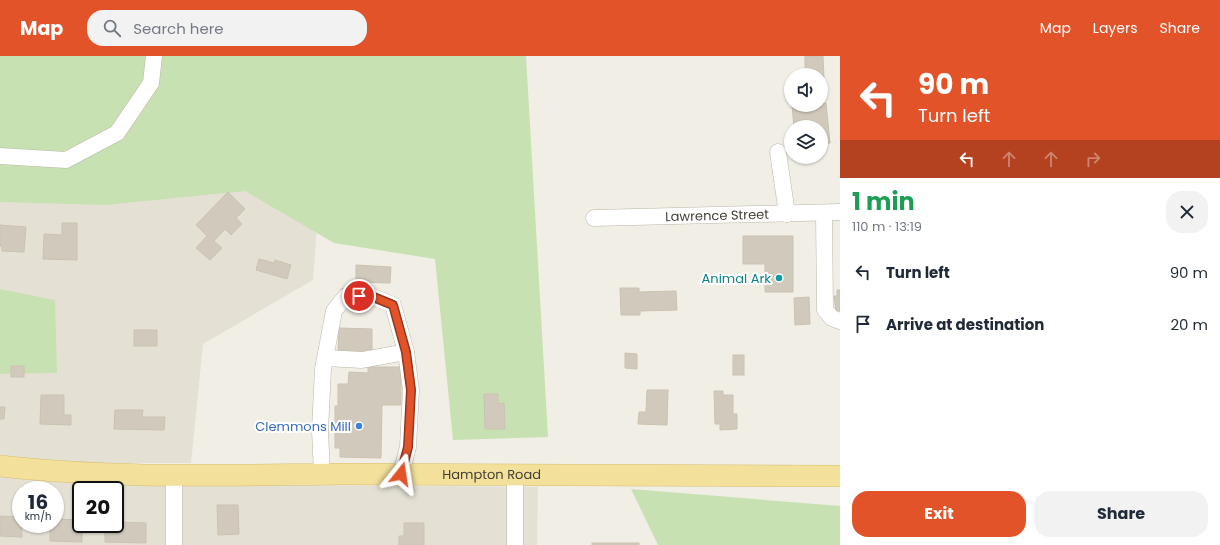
<!DOCTYPE html>
<meta charset="utf-8">
<style>
:root{--surface:#fff;--page:#f2f2f3;--text:#1f2937;--muted:#747a83;--accent:#e2532a}
body{margin:0;font-family:Poppins,sans-serif;background:var(--page);color:var(--text);height:100vh;display:flex;flex-direction:column;font-size:15px;white-space:nowrap}
*{box-sizing:border-box;margin:0}
p{font-size:13px;color:var(--muted)}
.icon{flex:none;width:22px;height:22px;fill:none;stroke:currentColor;stroke-width:2;stroke-linecap:round;stroke-linejoin:round}
.map{position:relative;flex:1;overflow:hidden}
.drawer{display:flex;flex-direction:column;background:var(--surface);width:380px}
.drawer>*{flex:none}
.guide{background:#e2532a;color:#fff;overflow:hidden}
.controls{position:absolute;left:784px;top:12px;display:grid;gap:8px}
.controls a{display:grid;place-items:center;width:44px;height:44px;border-radius:50%;background:var(--surface);box-shadow:0 1px 3px #0004;font-size:20px}
.speed{position:absolute;left:12px;top:425px;display:flex;gap:8px;font-size:20px;font-weight:700;text-align:center}
.speed>*{display:grid;place-content:center;width:52px;height:52px;border-radius:50%;background:var(--surface);box-shadow:0 1px 3px #0004;line-height:1}
.speed small{font-size:10px;font-weight:400}
.speed .limit{border:2px solid #111;border-radius:6px;background:#fff;color:#111}
.pin{position:absolute;display:grid;place-items:center;width:34px;height:34px;color:#fff;margin:-17px;border:2px solid #fff;border-radius:50%;box-shadow:0 1px 4px #0007}
.me{position:absolute;width:44px;margin:-22px;rotate:15deg;stroke-linejoin:round;filter:drop-shadow(0 0 3px #0008)}
.turn{display:flex;align-items:center;gap:14px;height:84px;padding:0 12px;font-size:18px}
.turn .icon{width:52px;height:52px;stroke-width:2.5}
.turn b{display:block;font-size:28px;line-height:34px}
.lanes{display:flex;align-items:center;height:38px;padding:0 12px;background:#0003;justify-content:center;gap:20px;direction:ltr}
.lanes .off{opacity:.35}
.round{display:grid;place-items:center;flex:none;width:42px;height:42px;border-radius:16px;background:var(--page)}
.headline{display:flex;align-items:center;justify-content:space-between;height:68px;padding:0 12px}
h1{font-size:24px;font-weight:700;line-height:30px;color:#1e9e55}
.action{display:flex;gap:8px;margin-top:auto;padding:8px 12px}
.action a{flex:1;height:46px;border-radius:16px;background:var(--accent);color:#fff;font-size:16px;font-weight:700;line-height:46px;text-align:center}
.action a+a{background:var(--page);color:var(--text)}
ul{padding:0;list-style:none}
li{display:flex;align-items:center;gap:12px;height:52px;padding:0 12px}
li div{flex:1}
li b{display:block;font-size:15px}
li em{font-style:normal}
header{display:flex;align-items:center;gap:24px;box-sizing:border-box;height:56px;padding:0 20px;background:var(--accent);color:#fff}
header strong{font-size:19px}
nav{display:flex;gap:22px;margin-inline-start:auto;font-size:14px}
.search{width:280px;height:36px;background:var(--page);display:flex;align-items:center;gap:10px;box-sizing:border-box;padding:0 14px;border-radius:16px;color:var(--muted);font-size:15px}
main{display:flex;flex:1;min-height:0}
.map>svg:first-child{display:block}
.residential{fill:#e4e0d4;fill-rule:evenodd}
.green{fill:#c8e1b2}
.building{fill:#d1cabc;stroke:#cbc2b0}
.lines{fill:none;stroke-linecap:round;stroke-linejoin:round}
.minor-casing{stroke:#bbb6a9;stroke-width:17}
.major-casing{stroke:#d6be6e;stroke-width:22}
.minor{stroke:#fff;stroke-width:16}
.major{stroke:#f3e09b;stroke-width:21}
.route-casing{stroke:#93361b;stroke-width:10}
.route{stroke:#e2532a;stroke-width:7}
.culture-dot{fill:#0f9aa8;stroke:#fff;stroke-width:1.5}
.shop-dot{fill:#3f7fe0;stroke:#fff;stroke-width:1.5}
.labels{text-anchor:middle;stroke-width:4;stroke-linejoin:round;paint-order:stroke}
.street-label{font-size:13px;fill:#423e35;stroke:#fff}
.culture-label{font-size:13px;fill:#0d838f;stroke:#fff;text-anchor:end}
.shop-label{font-size:13px;fill:#366cbe;stroke:#fff;text-anchor:end}
</style>
<header>
<strong>Map</strong>
<div class="search"><svg class="icon" aria-label="search" viewBox="0 0 24 24"><circle cx="10" cy="10" r="6"/><path d="M15 15l6 6"/></svg>Search here</div>
<nav><a>Map</a><a>Layers</a><a>Share</a></nav>
</header>
<main>
<div class="map">
<svg width="840" height="489" viewBox="0 0 840 489">
<rect width="100%" height="100%" fill="#f0eee5"/>
<!-- residential -->
<g class="residential">
<path d="M0,0h330l-17,224 -110,64 -12,119h-126l-65,-7z"/>
<path d="M0,415l112,9 191,5 235,2 -1,58h-537zM21,434h34v34h-34zM81,434h34v34h-34z"/>
</g>
<!-- green -->
<g class="green">
<path d="M0,0h526l22,381 -95,3 -18,-181 -101,-16 -89,-52 -140,14 -105,-3z"/>
<path d="M0,233l55,11 2,73 -57,1z"/>
<path d="M631,433l209,17v39h-182z"/>
</g>
<!-- building -->
<g class="building">
<path d="M805,0h18l1,22 -3,1v-4h-16z"/>
<path d="M826,47l4,40 -9,1v-17h-27l-2,-21 29,-1v-1z"/>
<path d="M228,136l17,17 -9,9 6,6 -11,11 -6,-6 -11,12 8,7 -12,12 -14,-12 11,-12 -11,-11z"/>
<path d="M62,167h15v37l-34,-1 1,-25 18,1z"/>
<path d="M0,169l26,2 -2,25 -22,-1v-5h-2z"/>
<path d="M743,180h50v56h-28v-28h-22z"/>
<path d="M259,203l15,4 1,-3 16,5 -4,14 -31,-9z"/>
<path d="M356,209l35,2 -1,16 -34,-1z"/>
<path d="M620,232h19v4l37,-1 1,19 -37,1v4h-19z"/>
<path d="M837,234h3v21h-4l-2,-15h3z"/>
<path d="M809,241l1,27 -15,1 -1,-27z"/>
<path d="M339,272l33,1v26l-34,-1z"/>
<rect x="134" y="274" width="23" height="16"/>
<path d="M625,297l12,1v15l-12,-1z"/>
<rect x="733" y="299" width="11" height="20"/>
<rect x="11" y="310" width="13" height="11"/>
<path d="M368,311h33v38h-19l-1,53 -41,-1v-9h-5v-42h3v-22h10l1,-12 19,1z"/>
<path d="M647,334h21l-1,35 -29,-1 1,-12h7z"/>
<path d="M714,335h9v4h10v19h4v15l-17,1v-6h-5z"/>
<path d="M484,338h14v10l6,-1 1,26h-20z"/>
<path d="M41,339h23v20h7v10l-31,-1z"/>
<path d="M0,351h5l-1,12h-4z"/>
<path d="M115,354h28l-1,7h23l-1,13 -50,-1z"/>
<path d="M217,449h21l1,29 -21,1z"/>
<path d="M0,460l21,1 1,20 -22,-1z"/>
<path d="M55,463l26,1v4h1v18l-32,-1v-17h5z"/>
<path d="M115,466l31,1v20l-41,-1v-18h10z"/>
<path d="M404,467h20v22h-25v-9h5z"/>
<rect x="592" y="487" width="47" height="2"/>
</g>
<g class="lines">
<!-- minor casing -->
<g class="minor-casing">
<g id="minor">
<path d="M778,96l9,62"/>
<path d="M0,100l66,4 51,-27 34,-50 3,-27"/>
<path d="M824,157l1,97 7,8 8,3"/>
<path id="s1" d="M594,162l246,-6"/>
<path d="M326,302l36,2 44,-8"/>
<path d="M322,418l-2,-44 3,-61 11,-58 12,-15h25l22,9 13,47 5,38 -3,57 -7,27"/>
<path d="M174,419v70"/>
<path d="M515,489v-71"/>
</g>
</g>
<!-- major casing -->
<g class="major-casing">
<g id="major">
<path id="s2" d="M0,410c113,13 228,9 342,8 166,0 332,0 498,2"/>
</g>
</g>
<!-- minor -->
<use href="#minor" class="minor"/>
<!-- major -->
<use href="#major" class="major"/>
</g>
<g class="lines">
<!-- route casing -->
<g class="route-casing">
<path id="route" d="M359,240h12l22,9 13,47 5,38 -3,57 -7,27"/>
</g>
<!-- route -->
<use href="#route" class="route"/>
</g>
<!-- markers -->
<circle class="culture-dot" cx="779" cy="222" r="4"/>
<circle class="shop-dot" cx="359" cy="370" r="4"/>
<g class="labels">
<!-- street labels -->
<g class="street-label">
<text dy="5" stroke="none"><textPath href="#s1" startOffset="123">Lawrence Street</textPath></text>
<text dy="5" stroke="none"><textPath href="#s2" startOffset="492">Hampton Road</textPath></text>
</g>
<!-- culture labels -->
<g class="culture-label">
<text x="771" y="227">Animal Ark</text>
</g>
<!-- shop labels -->
<g class="shop-label">
<text x="351" y="375">Clemmons Mill</text>
</g>
</g>
</svg>
<div class="controls">
<a><svg class="icon" aria-label="sound" viewBox="0 0 24 24"><path d="M4 9h4l5-4v14l-5-4H4zM17 9q2 3 0 6"/></svg></a>
<a><svg class="icon" aria-label="layers" viewBox="0 0 24 24"><path d="M12 4l9 5-9 5-9-5zM3 14l9 5 9-5"/></svg></a>
</div>
<div class="speed"><div>16<small>km/h</small></div><div class="limit">20</div></div>
<div class="pin" style="left:359px;top:240px;background:#d93025"><svg class="icon" aria-label="arrive" viewBox="0 0 24 24"><path d="M6 21V4h12l-3 4 3 4H6"/></svg></div>
<svg class="me" style="left:401px;top:418px" viewBox="-20 -20 40 40"><path d="M0-17L14 15 0 8-14 15z" fill="#e2532a" stroke="#fff" stroke-width="4"/></svg>
</div>
<section class="drawer">
<div class="guide">
<div class="turn"><svg class="icon" aria-label="left" viewBox="0 0 24 24"><path d="M17 20v-9H6M10 6l-5 5 5 5"/></svg><div><b>90 m</b>Turn left</div></div>
<div class="lanes"><svg class="icon" aria-label="left" viewBox="0 0 24 24"><path d="M17 20v-9H6M10 6l-5 5 5 5"/></svg><svg class="icon off" aria-label="ahead" viewBox="0 0 24 24"><path d="M12 20V5M6 11l6-6 6 6"/></svg><svg class="icon off" aria-label="ahead" viewBox="0 0 24 24"><path d="M12 20V5M6 11l6-6 6 6"/></svg><svg class="icon off" aria-label="right" viewBox="0 0 24 24"><path d="M7 20v-9h11M14 6l5 5-5 5"/></svg></div>
</div>
<div class="headline"><div><h1>1 min</h1><p>110 m · 13:19</p></div><a class="round"><svg class="icon" aria-label="close" viewBox="0 0 24 24"><path d="M6 6l12 12M18 6L6 18"/></svg></a></div>
<ul>
<li><svg class="icon" aria-label="left" viewBox="0 0 24 24"><path d="M17 20v-9H6M10 6l-5 5 5 5"/></svg><div><b>Turn left</b></div><em>90 m</em></li>
<li><svg class="icon" aria-label="arrive" viewBox="0 0 24 24"><path d="M6 21V4h12l-3 4 3 4H6"/></svg><div><b>Arrive at destination</b></div><em>20 m</em></li>
</ul>
<div class="action"><a>Exit</a><a>Share</a></div>
</section>
</main>
